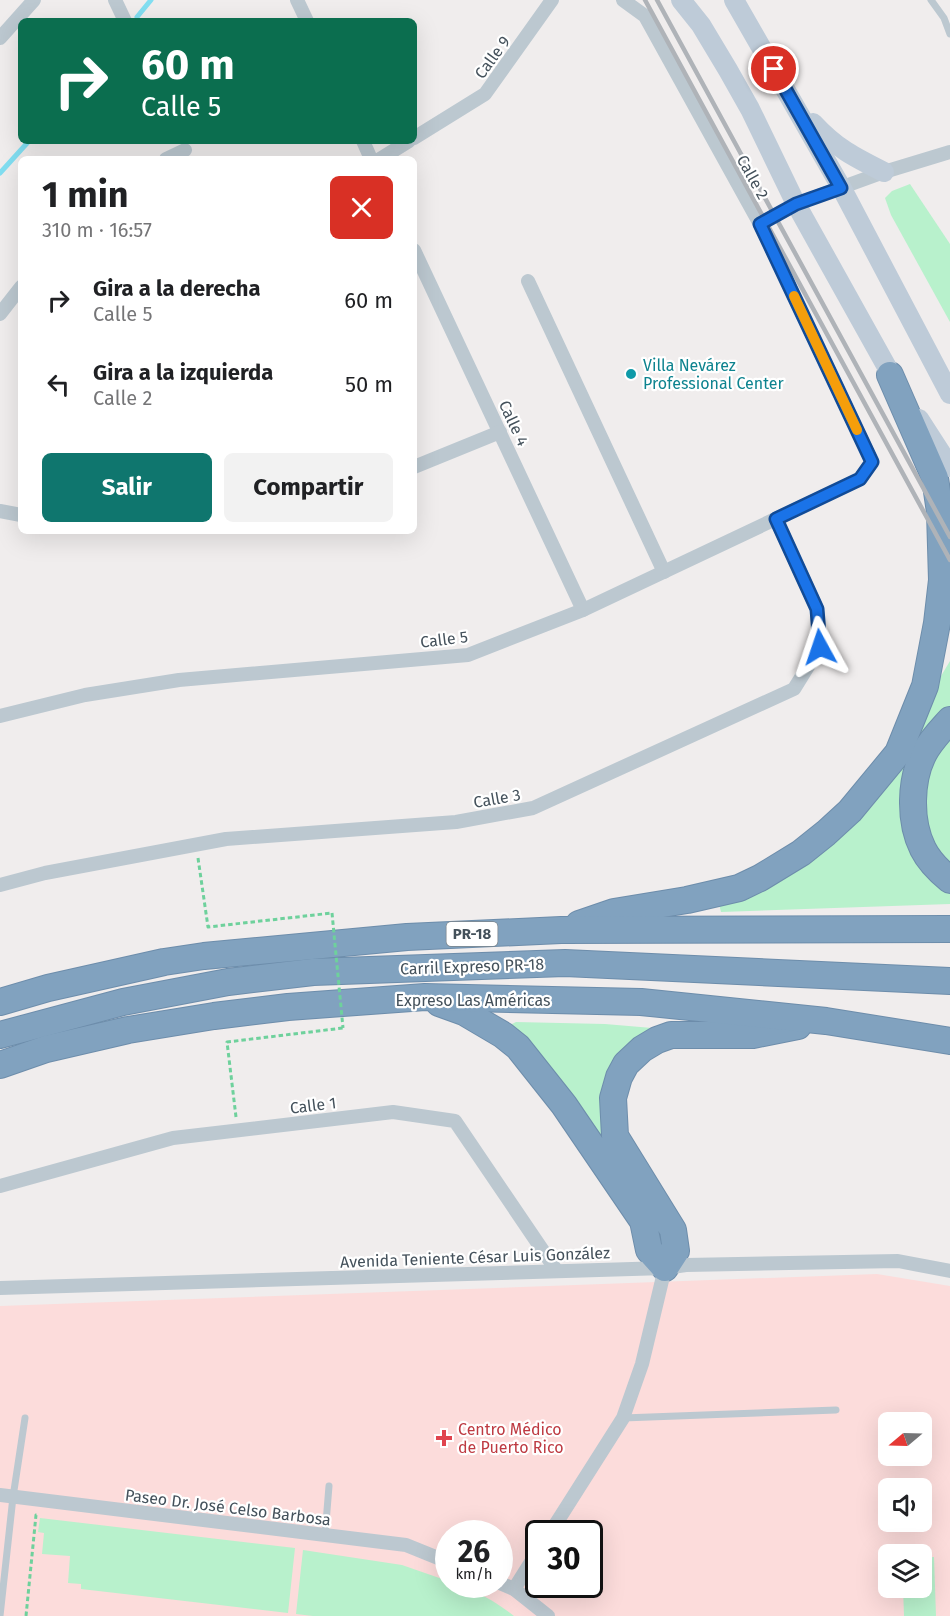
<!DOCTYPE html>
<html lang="es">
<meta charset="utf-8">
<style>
:root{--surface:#fff;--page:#f2f2f2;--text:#202124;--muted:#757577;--accent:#0f766e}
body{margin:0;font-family:"Fira Sans",sans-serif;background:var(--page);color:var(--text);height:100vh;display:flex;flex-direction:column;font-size:22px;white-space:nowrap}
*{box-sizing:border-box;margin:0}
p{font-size:20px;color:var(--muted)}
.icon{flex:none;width:33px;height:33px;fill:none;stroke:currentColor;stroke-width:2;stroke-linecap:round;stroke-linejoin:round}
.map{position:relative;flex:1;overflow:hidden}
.details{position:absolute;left:18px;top:156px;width:399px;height:378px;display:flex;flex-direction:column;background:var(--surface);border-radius:9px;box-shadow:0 6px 24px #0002}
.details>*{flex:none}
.hud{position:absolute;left:18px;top:18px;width:399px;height:126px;border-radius:9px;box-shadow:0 6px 24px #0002;background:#0b6e4f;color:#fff;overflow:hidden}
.needle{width:39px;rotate:251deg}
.buttons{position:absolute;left:878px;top:1412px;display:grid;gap:12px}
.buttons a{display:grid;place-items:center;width:54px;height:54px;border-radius:9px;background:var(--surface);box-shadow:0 6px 24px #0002;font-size:30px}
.speed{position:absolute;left:435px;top:1520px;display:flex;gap:12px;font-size:30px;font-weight:700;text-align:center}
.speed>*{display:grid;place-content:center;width:78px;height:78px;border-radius:50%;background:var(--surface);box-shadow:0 6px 24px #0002;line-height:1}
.speed small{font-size:15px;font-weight:400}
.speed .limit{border:3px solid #111;border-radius:9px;background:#fff;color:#111}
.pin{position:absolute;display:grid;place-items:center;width:51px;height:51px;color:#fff;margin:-26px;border:3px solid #fff;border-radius:50%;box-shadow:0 2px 6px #0007}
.me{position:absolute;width:66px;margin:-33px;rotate:355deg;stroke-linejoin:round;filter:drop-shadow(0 0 4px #0008)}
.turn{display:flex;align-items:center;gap:21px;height:126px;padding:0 24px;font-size:27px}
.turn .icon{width:78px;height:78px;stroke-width:2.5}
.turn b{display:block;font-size:42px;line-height:51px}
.round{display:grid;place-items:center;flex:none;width:63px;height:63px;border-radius:9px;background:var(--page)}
.overview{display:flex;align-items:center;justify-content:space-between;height:102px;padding:0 24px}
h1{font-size:36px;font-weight:700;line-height:45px}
.action{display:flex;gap:12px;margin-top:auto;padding:12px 24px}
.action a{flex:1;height:69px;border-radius:9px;background:var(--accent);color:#fff;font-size:24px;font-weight:700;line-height:69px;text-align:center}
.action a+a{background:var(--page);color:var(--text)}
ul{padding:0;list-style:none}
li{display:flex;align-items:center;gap:18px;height:84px;padding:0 24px}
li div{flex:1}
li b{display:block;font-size:22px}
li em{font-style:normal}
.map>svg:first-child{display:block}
.medical{fill:#fcdcdb;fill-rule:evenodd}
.green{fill:#b8f1cc}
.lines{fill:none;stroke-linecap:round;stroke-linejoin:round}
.stream{stroke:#82def1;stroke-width:5}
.motorway-casing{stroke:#6d8dab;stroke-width:28}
.path{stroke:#6ed19c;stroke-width:3;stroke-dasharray:4.5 3;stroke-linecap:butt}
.service{stroke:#bcc8d0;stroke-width:7}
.minor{stroke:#bcc8d0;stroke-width:14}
.secondary{stroke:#becbd8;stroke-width:20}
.motorway{stroke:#81a2bf;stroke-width:26}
.rail{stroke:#afb3b8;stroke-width:4.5}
.path-bridge{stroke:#6ed19c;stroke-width:3;stroke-dasharray:4.5 3;stroke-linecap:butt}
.route-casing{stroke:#114b97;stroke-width:15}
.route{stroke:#1a73e8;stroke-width:10}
.slow{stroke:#f59e0b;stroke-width:10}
.culture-dot{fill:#0f9aa8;stroke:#fff;stroke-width:2}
.health-dot{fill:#e0444e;stroke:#fff;stroke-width:2}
.labels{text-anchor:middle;stroke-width:4.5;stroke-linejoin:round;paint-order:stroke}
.shield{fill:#fff;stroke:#7c858c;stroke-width:1.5}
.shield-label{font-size:15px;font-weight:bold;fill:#44515b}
.street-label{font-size:16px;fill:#44515b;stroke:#fff}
.culture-label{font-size:16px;fill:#0d838f;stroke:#fff;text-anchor:start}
.health-label{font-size:16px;fill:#be3a42;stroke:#fff;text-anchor:start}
</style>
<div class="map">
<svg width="950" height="1616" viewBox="0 0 950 1616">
<rect width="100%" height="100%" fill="#f0eded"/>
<!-- medical -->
<path class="medical" d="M877,1274l73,12v330h-950v-310zM888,1422h33v33h-33zM888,1488h33v33h-33zM448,1533h52v51h-52zM538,1533h52v51h-52zM888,1554h33v33h-33z"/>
<!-- green -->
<g class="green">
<path d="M910,184l40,60v78l-59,-107 -6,-17 7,-7z"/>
<path d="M950,661v49l-47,74 40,105 7,4v11l-229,8 -2,-8 117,-64 37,-35 21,-34 38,-80z"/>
<path d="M950,733v134c-5,-6 -11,-12 -15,-19 -22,-36 -11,-84 15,-115z"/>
<path d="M516,1022l89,2 59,5c-12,7 -39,21 -48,30 -23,28 -15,57 -7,89l-98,-120 1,-4z"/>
<path d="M40,1518l255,30 -7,65 -207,-24v-5l-13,-1 2,-27 -28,-2 2,-21 -6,-1z"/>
<path d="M303,1550l99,15 46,16v3c20,0 51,20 66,32h-201l-17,-2z"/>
<path d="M934,1557l2,59h-32l-1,-29h18v-29z"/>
</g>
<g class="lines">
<!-- stream -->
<g class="stream">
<path d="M137,17l14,-17"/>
<path d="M0,173l29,-32"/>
</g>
<!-- motorway casing -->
<g class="motorway-casing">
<g id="motorway">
<path d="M950,720c-9,10 -19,20 -26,33 -14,27 -15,68 -1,96 6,12 16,22 27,31"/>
<path d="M579,924l35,-12 73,-12 52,-12 21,-10 41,-25 25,-20 24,-22 48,-58 27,-67 12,-63 5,-43 -2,-68 -5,-34 -45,-103"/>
<path d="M0,1002l48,-14 116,-26 40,-6 203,-19 154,-7 389,-1"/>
<path d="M439,1003l25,9 39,23 15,12 46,58 79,116 6,29 16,18 11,-17 -3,-21 -58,-94 -2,-38 6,-21 7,-13 16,-15 15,-9 14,-5h82l45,-9"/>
<path d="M0,1035l123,-33 105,-20 85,-10 252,-9 385,18"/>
<path d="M0,1065l46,-16 82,-19 86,-14 74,-9 137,-10 216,5 185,19 124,20"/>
</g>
</g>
<!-- path -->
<g class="path">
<path d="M198,858l10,69 124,-14"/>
<path d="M236,1117l-9,-75 116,-14"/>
<path d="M468,1584l21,10"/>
<path d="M26,1616l10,-101h2"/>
</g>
<!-- service -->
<g class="service">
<path d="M931,0l13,18 6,16"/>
<path d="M623,1418l213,-8"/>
<path d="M325,1535l4,-49"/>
<path d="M0,1616l13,-119 12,-79"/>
</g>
<!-- minor -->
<g class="minor">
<path d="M115,0l10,21"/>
<path d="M297,0l10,21"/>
<path d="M0,38l34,-38"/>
<path d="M414,138l71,-44 67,-94"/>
<path d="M363,141l8,18"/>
<path d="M166,159l19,-9"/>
<path d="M380,159l29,-18"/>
<path d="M760,224l36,-20 88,-32 66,-20"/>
<path d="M414,250l169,360"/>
<path d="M528,281l136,291"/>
<path d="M0,314l21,-27"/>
<path d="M414,467l86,-35"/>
<path d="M0,511l21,4"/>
<path d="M0,716l85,-21 94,-15 289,-25 115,-45 277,-131 12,-17 -112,-238 -115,-208 -22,-16"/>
<path d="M0,885l45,-12 181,-34 230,-17 77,-14 261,-119 26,-42 -3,-38 -41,-90"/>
<path d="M0,1186l173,-48 220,-26 62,9 101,149"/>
<path d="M0,1288l665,-20 21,-3 212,-4 52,10"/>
<path d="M0,1495l406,50 42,17"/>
<path d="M550,1533l73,-115 19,-54 23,-96"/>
<path d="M500,1583l14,6 34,27"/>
<path d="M514,1589l24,-38"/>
</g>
<!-- secondary -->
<g class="secondary">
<path d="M681,0l20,25 27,45 22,39 46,95 102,183"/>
<path d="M734,0l107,187 109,207"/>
<path d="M813,123c23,25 41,34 71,49"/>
<path d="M919,419l31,48"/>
</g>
<!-- motorway -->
<use href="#motorway" class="motorway"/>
<!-- rail -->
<g class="rail">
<path d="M645,0l305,560"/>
<path d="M657,0l293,537"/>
</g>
<!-- path-bridge -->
<path class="path-bridge" d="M332,913l11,115"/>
</g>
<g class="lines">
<!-- route casing -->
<g class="route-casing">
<path id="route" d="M774,69l67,119 -45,16 -36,20 112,238 -12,17 -84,40 41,90 3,38"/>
</g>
<!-- route -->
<use href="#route" class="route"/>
<!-- slow -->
<path class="slow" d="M794,296l63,134"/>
</g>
<!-- markers -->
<circle class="culture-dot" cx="631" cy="374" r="6"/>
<path class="health-dot" d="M441 1429h6v6h6v6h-6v6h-6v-6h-6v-6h6z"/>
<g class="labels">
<!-- shield labels -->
<rect class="shield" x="446.5" y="922" width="51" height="24" rx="4.5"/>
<g class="shield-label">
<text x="472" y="939">PR-18</text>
</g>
<!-- street labels -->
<g class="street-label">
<text transform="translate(492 57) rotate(-54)" y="6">Calle 9</text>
<text transform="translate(753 177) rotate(61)" y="6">Calle 2</text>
<text transform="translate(514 423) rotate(65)" y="6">Calle 4</text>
<text transform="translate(444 639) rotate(-7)" y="6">Calle 5</text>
<text transform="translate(497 798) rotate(-10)" y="6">Calle 3</text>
<text transform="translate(472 966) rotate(-2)" y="6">Carril Expreso PR-18</text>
<text x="473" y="1006">Expreso Las Américas</text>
<text transform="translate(313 1105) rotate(-7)" y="6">Calle 1</text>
<text transform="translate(475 1257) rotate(-2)" y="6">Avenida Teniente César Luis González</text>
<text transform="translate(228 1507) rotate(7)" y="6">Paseo Dr. José Celso Barbosa</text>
</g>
<!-- culture labels -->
<g class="culture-label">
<text x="643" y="371">Villa Nevárez<tspan x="643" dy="18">Professional Center</tspan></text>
</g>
<!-- health labels -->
<g class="health-label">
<text x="458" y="1435">Centro Médico<tspan x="458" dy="18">de Puerto Rico</tspan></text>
</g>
</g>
</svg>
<div class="buttons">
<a><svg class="needle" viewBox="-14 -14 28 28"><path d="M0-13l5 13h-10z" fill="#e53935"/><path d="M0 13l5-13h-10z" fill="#757577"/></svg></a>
<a><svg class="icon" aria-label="sound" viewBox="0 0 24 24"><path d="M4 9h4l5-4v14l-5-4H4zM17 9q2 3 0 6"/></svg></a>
<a><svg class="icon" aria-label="layers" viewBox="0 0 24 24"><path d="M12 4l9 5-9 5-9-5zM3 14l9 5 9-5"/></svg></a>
</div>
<div class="speed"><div>26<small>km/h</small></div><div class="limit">30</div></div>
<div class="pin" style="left:774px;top:69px;background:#d93025"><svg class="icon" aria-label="arrive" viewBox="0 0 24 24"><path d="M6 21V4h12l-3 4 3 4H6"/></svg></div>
<svg class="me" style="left:820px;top:647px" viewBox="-20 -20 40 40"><path d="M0-17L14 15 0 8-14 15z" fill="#1a73e8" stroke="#fff" stroke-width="4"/></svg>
<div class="hud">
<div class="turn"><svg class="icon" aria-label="right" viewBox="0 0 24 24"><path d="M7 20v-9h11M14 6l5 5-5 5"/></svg><div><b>60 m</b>Calle 5</div></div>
</div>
<section class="details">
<div class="overview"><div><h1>1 min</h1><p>310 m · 16:57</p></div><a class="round" style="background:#d93025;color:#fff"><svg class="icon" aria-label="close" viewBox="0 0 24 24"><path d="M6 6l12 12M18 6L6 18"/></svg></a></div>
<ul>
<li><svg class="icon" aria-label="right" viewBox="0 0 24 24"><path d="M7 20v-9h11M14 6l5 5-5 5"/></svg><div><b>Gira a la derecha</b><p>Calle 5</p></div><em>60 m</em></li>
<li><svg class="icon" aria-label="left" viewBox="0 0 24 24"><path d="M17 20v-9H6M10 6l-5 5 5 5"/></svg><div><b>Gira a la izquierda</b><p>Calle 2</p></div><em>50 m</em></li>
</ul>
<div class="action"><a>Salir</a><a>Compartir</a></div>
</section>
</div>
